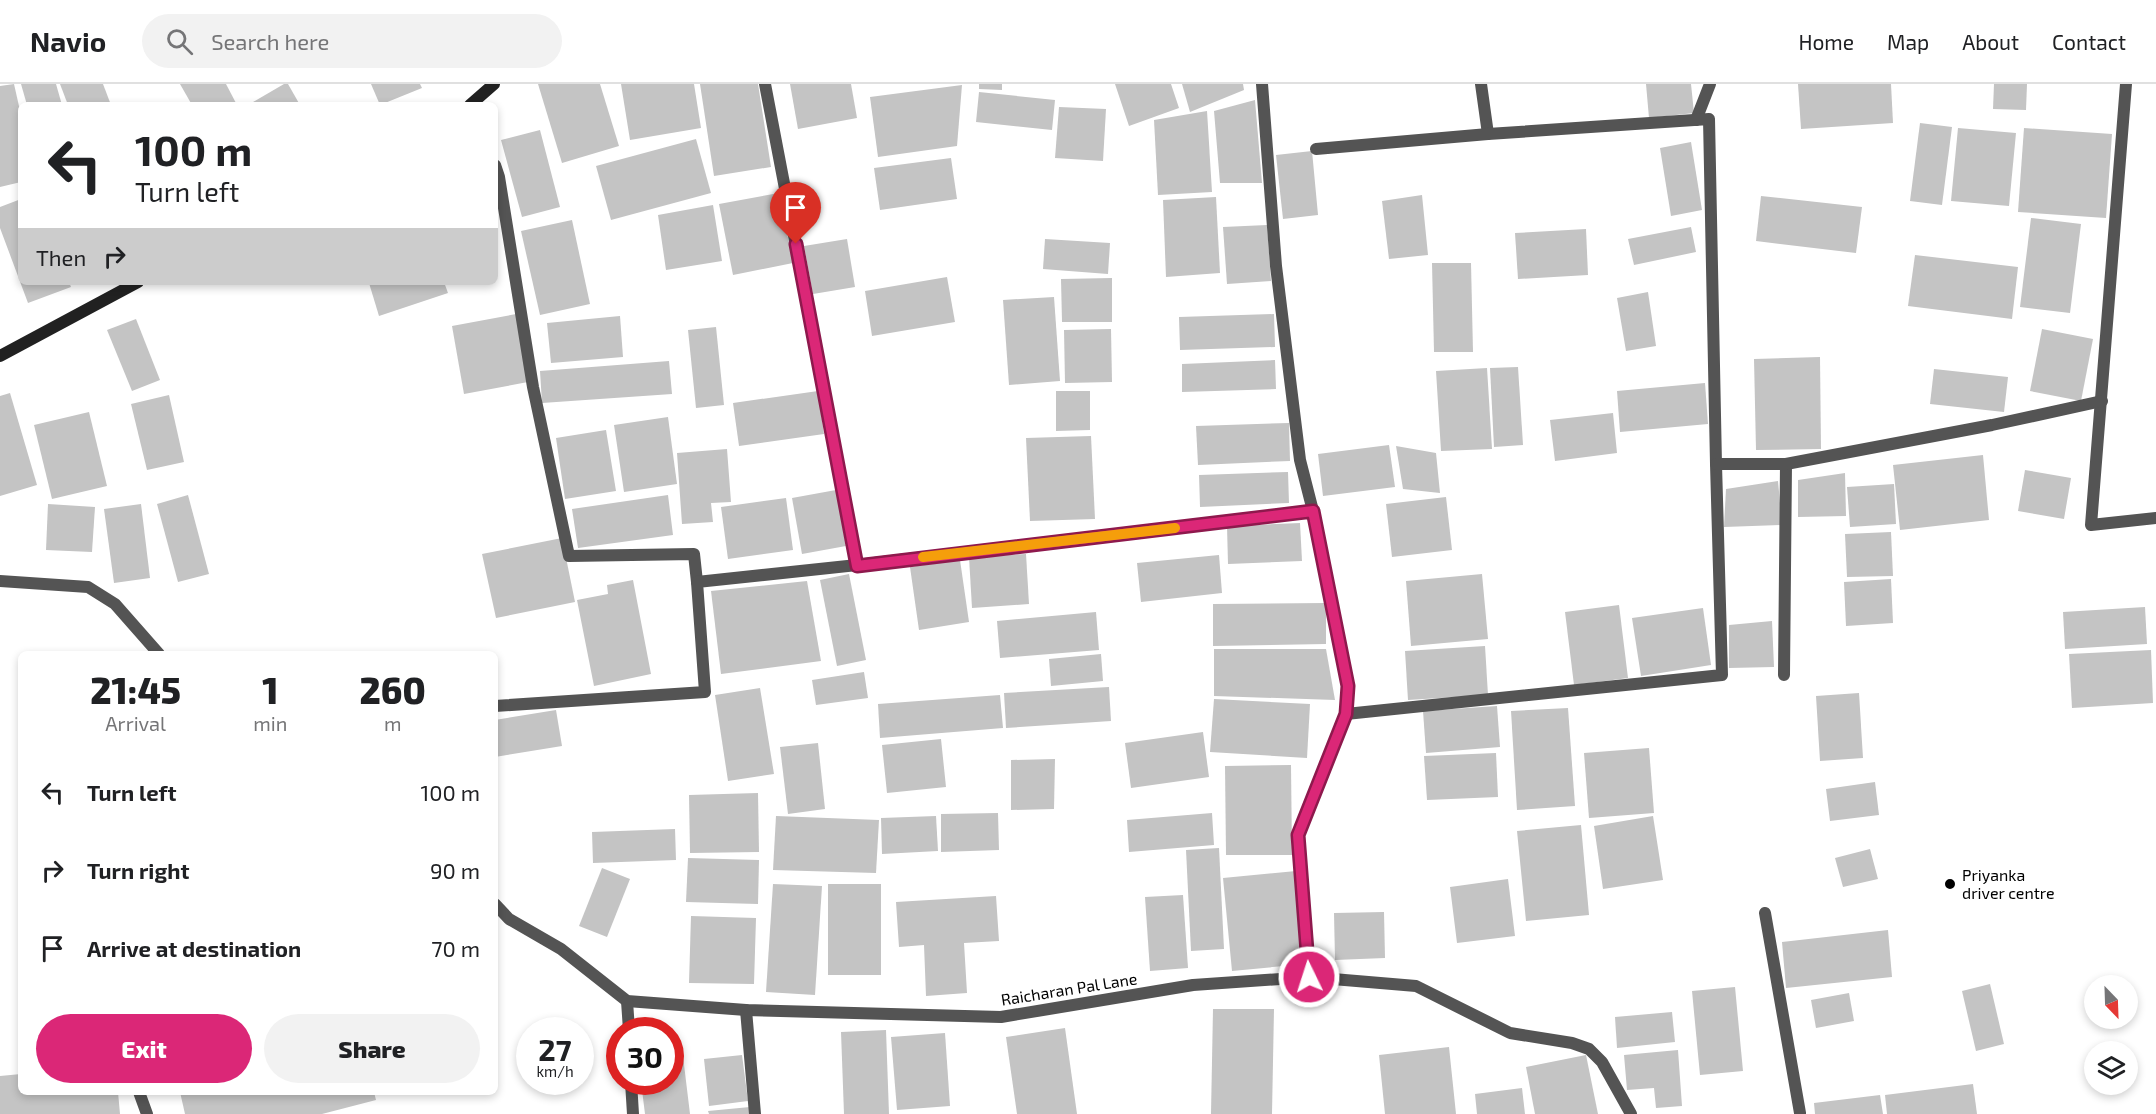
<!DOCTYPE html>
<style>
:root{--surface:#fff;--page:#f2f2f2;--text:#202124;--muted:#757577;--line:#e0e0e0;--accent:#db2777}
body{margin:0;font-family:"Exo 2",sans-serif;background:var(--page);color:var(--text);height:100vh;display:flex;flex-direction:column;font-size:22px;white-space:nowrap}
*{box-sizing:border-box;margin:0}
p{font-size:20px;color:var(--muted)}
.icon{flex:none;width:33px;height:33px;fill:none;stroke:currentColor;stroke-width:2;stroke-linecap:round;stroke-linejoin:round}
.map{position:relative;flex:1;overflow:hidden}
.details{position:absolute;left:18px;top:567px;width:480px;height:444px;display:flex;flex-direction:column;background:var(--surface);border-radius:9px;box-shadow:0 3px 9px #0003}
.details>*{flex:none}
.hud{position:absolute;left:18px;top:18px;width:480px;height:183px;border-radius:9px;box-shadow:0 3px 9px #0003;background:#fff;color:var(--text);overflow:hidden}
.needle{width:39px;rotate:157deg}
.controls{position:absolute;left:2084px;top:891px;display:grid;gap:12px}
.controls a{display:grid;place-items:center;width:54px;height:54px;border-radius:50%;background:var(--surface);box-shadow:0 3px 9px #0003;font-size:30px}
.speed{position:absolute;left:516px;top:933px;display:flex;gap:12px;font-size:30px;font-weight:700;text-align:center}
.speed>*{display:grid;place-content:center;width:78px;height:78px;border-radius:50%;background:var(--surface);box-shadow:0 3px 9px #0003;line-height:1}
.speed small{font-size:15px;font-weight:400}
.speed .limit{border:9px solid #d22;background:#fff;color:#111}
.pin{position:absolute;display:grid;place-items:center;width:51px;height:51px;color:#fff;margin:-62px -26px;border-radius:50% 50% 50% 0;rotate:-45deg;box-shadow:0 0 6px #0007}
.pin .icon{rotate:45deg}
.me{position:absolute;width:66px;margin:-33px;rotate:356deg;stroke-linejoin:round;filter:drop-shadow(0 0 4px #0008)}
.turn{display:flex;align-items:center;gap:21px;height:126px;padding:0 18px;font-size:27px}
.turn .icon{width:78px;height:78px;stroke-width:2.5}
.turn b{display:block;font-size:42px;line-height:51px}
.then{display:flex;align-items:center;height:57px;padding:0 18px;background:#0003;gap:12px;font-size:22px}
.eta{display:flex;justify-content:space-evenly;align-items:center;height:102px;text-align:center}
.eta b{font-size:36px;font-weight:800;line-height:42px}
.action{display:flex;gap:12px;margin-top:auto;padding:12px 18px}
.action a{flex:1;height:69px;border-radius:36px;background:var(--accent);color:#fff;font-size:24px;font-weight:800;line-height:69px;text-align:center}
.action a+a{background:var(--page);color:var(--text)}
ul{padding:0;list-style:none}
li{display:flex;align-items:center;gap:18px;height:78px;padding:0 18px}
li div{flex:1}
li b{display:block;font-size:22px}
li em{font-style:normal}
header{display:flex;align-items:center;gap:36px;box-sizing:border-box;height:84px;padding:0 30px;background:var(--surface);border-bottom:2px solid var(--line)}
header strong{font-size:28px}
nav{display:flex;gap:33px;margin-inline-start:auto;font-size:21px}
.search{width:420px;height:54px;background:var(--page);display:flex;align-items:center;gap:15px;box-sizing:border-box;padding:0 21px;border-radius:33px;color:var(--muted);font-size:22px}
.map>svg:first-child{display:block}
.building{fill:#c4c4c4}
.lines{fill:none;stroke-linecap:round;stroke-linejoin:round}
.lane{stroke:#545454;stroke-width:12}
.street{stroke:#545454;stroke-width:12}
.secondary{stroke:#212121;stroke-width:12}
.route-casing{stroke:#8e194d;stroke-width:15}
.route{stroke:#db2777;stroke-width:10}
.slow{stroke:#f59e0b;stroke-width:10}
.poi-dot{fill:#000;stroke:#fff;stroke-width:2}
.labels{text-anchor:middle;stroke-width:4.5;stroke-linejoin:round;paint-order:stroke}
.poi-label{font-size:16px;fill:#000;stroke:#fff;text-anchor:start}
.street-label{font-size:16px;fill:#000;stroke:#fff}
</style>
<header>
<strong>Navio</strong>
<div class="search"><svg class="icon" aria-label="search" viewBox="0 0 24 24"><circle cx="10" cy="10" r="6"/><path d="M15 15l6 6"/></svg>Search here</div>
<nav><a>Home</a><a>Map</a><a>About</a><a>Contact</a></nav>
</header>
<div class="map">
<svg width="2156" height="1030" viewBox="0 0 2156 1030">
<rect width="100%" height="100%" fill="#fff"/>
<!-- building -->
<g class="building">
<path d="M14,0l7,31v67l-21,5v-101z"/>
<path d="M21,0h35l6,21h-35z"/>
<path d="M60,0h43l8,21h-43z"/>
<path d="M180,0h46l11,21h-45z"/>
<path d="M284,0h4l12,21h-52z"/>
<path d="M371,0h49l2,4 -42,17z"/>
<path d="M538,0h62l19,62 -57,17z"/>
<path d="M621,0h73l7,44 -71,12z"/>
<path d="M700,0h58l13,83 -57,9z"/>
<path d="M790,0h61l6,34 -59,11z"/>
<path d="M979,0h23v6l-23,-1z"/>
<path d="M1115,0h56l8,24 -50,18z"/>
<path d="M1182,0h61l1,6 -54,22z"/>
<path d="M1646,0h45l3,29 -45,5z"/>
<path d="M1798,0h93l2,39 -92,6z"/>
<path d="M1994,0h33l-1,26 -33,-1z"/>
<path d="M962,1l-5,61 -79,11 -8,-60z"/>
<path d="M979,8l76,8 -3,30 -76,-8z"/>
<path d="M1255,16l7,83h-42l-6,-72z"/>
<path d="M1059,23l47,2 -3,52 -48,-3z"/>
<path d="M1207,27l5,81 -54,3 -4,-75z"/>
<path d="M1920,39l32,4 -10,78 -32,-4z"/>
<path d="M1958,44l58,5 -7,73 -58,-5z"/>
<path d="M2024,44l88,6 -6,84 -88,-6z"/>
<path d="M540,46l20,77 -38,10 -21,-77z"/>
<path d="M696,55l15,54 -100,27 -15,-54z"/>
<path d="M1691,58l11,68 -31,6 -11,-68z"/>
<path d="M1312,67l6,64 -35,4 -7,-64z"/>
<path d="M951,74l6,41 -77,11 -6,-42z"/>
<path d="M779,109l14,70 -60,12 -14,-71z"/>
<path d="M1422,111l6,60 -39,4 -7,-58z"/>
<path d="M1761,112l101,11 -6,46 -100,-12z"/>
<path d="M1216,113l4,76 -54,4 -3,-77z"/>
<path d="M21,115v83h48l2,5 -43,16 -28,-75v-21z"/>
<path d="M713,121l9,56 -56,9 -8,-55z"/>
<path d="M2031,134l50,6 -11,89 -50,-6z"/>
<path d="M572,136l18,84 -50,11 -19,-84z"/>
<path d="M1267,141l4,56 -44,3 -4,-57z"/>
<path d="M1691,143l5,25 -62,13 -6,-26z"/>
<path d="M1586,145l2,46 -70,4 -3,-46z"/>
<path d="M847,155l8,48 -42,7 -9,-48z"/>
<path d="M1045,155l65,4 -2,31 -65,-5z"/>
<path d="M1915,171l103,12 -6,52 -104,-13z"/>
<path d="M1432,179h39l2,89h-39z"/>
<path d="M947,193l8,45 -83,14 -7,-45z"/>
<path d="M1112,194v44h-50l-1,-43z"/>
<path d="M371,198h73l4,11 -69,23 -10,-33z"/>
<path d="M1648,208l8,54 -30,5 -9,-53z"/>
<path d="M1054,213l6,84 -51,4 -6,-85z"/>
<path d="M516,230l12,68 -64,12 -12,-68z"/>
<path d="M1274,230l1,33 -95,3 -1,-33z"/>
<path d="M620,232l3,41 -72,6 -4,-40z"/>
<path d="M136,235l24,61 -28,11 -25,-61z"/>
<path d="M716,243l8,78 -28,3 -8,-78z"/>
<path d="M1111,245l1,53 -47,1 -1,-53z"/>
<path d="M2042,245l51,10 -12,62 -51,-10z"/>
<path d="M1820,273l1,92 -65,1 -2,-91z"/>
<path d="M1275,276l1,29 -94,3v-28z"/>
<path d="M669,277l3,33 -130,9 -2,-32z"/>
<path d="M1518,283l5,78 -29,2 -4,-79z"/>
<path d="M1487,284l5,81 -51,2 -5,-80z"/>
<path d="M1934,285l74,8 -4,35 -74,-8z"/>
<path d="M1705,299l3,41 -88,8 -3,-41z"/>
<path d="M818,307l6,43 -85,12 -6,-43z"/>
<path d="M1056,307h34v39l-34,1z"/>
<path d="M10,309l27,92 -37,11v-100z"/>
<path d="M169,311l15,67 -37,8 -16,-66z"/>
<path d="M89,328l18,74 -55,13 -18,-74z"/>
<path d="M1613,329l4,40 -62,8 -5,-41z"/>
<path d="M668,333l9,67 -53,8 -10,-67z"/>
<path d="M1289,339l1,38 -92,4 -2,-39z"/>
<path d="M606,346l10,61 -51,8 -9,-61z"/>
<path d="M1091,352l4,83 -65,2 -4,-83z"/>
<path d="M1389,361l6,42 -72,9 -5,-42z"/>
<path d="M1396,362l40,7 4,40 -37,-4z"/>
<path d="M727,365l4,53 -20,1 2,19 -31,2 -5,-71z"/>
<path d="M1983,371l6,65 -89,10 -7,-65z"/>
<path d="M2025,386l46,8 -7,41 -46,-8z"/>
<path d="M1288,388l1,31 -89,4 -1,-32z"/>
<path d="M1845,389l1,43 -48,1v-37z"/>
<path d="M1778,397l4,44 -58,2 2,-38z"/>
<path d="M1894,400l2,40 -46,3 -3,-40z"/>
<path d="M836,406l10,56 -44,8 -10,-56z"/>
<path d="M188,411l21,79 -31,8 -21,-78z"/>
<path d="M668,411l5,40 -95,13 -6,-39z"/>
<path d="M1446,413l6,53 -60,7 -6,-53z"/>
<path d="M786,414l7,52 -65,9 -7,-52z"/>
<path d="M48,420l47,3 -3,45 -46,-2z"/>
<path d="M141,420l9,74 -36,5 -10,-74z"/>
<path d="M1300,439l2,38 -74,3 -1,-38z"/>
<path d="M1891,448l2,44 -46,1 -2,-43z"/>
<path d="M562,454l13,64 -79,16 -14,-64z"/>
<path d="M1026,470l3,50 -57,4 -3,-51z"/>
<path d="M1219,471l3,38 -81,9 -4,-39z"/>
<path d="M960,476l9,62 -50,8 -9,-63z"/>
<path d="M849,490l17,86 -29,6 -17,-86z"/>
<path d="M1482,490l6,65 -77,7 -5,-65z"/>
<path d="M1891,495l2,44 -47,3 -2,-44z"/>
<path d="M633,496l18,94 -57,12 -17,-86 31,-6 -1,-9z"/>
<path d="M807,497l14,80 -100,13 -10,-83z"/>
<path d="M1326,519v41l-113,2v-42z"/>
<path d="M1619,521l9,73 -54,7 -9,-73z"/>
<path d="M2145,523l2,37 -82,5 -2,-37z"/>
<path d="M1703,524l8,57 -70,11 -9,-58z"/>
<path d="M1096,528l3,38 -99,8 -3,-37z"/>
<path d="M1772,537l2,46 -45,1v-43z"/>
<path d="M1485,562l3,49 -80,5 -3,-49z"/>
<path d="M1214,565h112l9,51 -121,-4z"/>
<path d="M2151,566l2,53 -81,5 -3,-54z"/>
<path d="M1101,570l2,27 -52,5 -2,-27z"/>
<path d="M864,588l4,26 -52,7 -4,-25z"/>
<path d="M1109,603l2,34 -105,7 -2,-35z"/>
<path d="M760,604l14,86 -46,7 -13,-86z"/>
<path d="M1859,609l4,65 -43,3 -4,-65z"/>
<path d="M1000,611l3,33 -123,10 -2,-34z"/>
<path d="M1214,615l96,5 -3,54 -97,-6z"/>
<path d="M1497,622l3,41 -74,6 -3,-42z"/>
<path d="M1568,624l7,98 -58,4 -6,-99z"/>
<path d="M556,626l6,36 -67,11v-37z"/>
<path d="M1203,648l6,45 -78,11 -6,-45z"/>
<path d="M941,655l5,48 -59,6 -5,-48z"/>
<path d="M818,659l7,66 -37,5 -8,-67z"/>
<path d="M1649,664l5,65 -65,5 -5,-65z"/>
<path d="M1496,669l2,44 -71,3 -3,-44z"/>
<path d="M1055,675l-1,50 -43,1v-50z"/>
<path d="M1291,681l1,90h-66l-1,-89z"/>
<path d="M1875,698l4,33 -49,6 -4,-32z"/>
<path d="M758,709l1,59 -69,1 -1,-58z"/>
<path d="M998,729l1,37 -58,2v-38z"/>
<path d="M1212,729l2,32 -85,7 -2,-32z"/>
<path d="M776,732l103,4 -3,53 -103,-3z"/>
<path d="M936,732l2,35 -56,3 -1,-36z"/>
<path d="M1653,732l10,64 -60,9 -9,-63z"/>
<path d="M1581,741l8,90 -63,6 -9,-90z"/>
<path d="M675,745l1,31 -83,3 -1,-31z"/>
<path d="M1219,764l5,101 -33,2 -5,-101z"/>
<path d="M1870,765l8,30 -35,8 -8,-29z"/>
<path d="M688,774l71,2 -1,44 -72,-2z"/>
<path d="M602,784l28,11 -23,58 -28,-11z"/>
<path d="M1296,787l9,93 -73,7 -9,-93z"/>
<path d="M1508,795l7,57 -58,7 -7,-56z"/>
<path d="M773,800l49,2 -7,109 -49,-3z"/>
<rect x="828" y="800" width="53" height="91"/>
<path d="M1183,811l5,73 -38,3 -5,-74z"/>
<path d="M996,812l3,45 -35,2 3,50 -41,3 -2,-51 -25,2 -3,-45z"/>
<path d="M1384,828l1,46 -50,2 -1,-47z"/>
<path d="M691,832l65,2 -2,66 -65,-1z"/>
<path d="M1888,846l4,47 -106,11 -4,-46z"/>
<path d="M1990,900l14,60 -28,7 -14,-60z"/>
<path d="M1735,903l8,84 -43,4 -8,-84z"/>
<path d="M1849,909l5,28 -38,7 -5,-28z"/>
<path d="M1213,925h61l-2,105h-61z"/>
<path d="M1672,928l3,30 -58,6 -2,-31z"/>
<path d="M1065,944l12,86h-60l-11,-77z"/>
<path d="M886,946l3,84h-45l-3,-82z"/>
<path d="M945,949l5,73 -53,4 -6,-73z"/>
<path d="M1449,963l7,67h-71l-6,-59z"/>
<path d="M682,964l8,66h-45l-4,-32h29v-33z"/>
<path d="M1678,966l4,56 -26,2 -2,-20 -27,2 -3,-35z"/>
<path d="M742,971l6,46 -39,5 -5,-47z"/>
<path d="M1586,971l12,59h-63l-9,-47z"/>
<path d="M21,990v18h97l2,22h-120v-38z"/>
<path d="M1973,1000l4,30h-90l-2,-19z"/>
<path d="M1522,1004l3,26h-48l-2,-20z"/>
<path d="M180,1008h194l2,8 -54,14h-137z"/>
<path d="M1880,1011l3,19h-68l-1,-11z"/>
<path d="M750,1023l1,7h-42l-1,-3z"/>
</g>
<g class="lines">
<!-- lane -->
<g class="lane">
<path d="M1696,36l14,-36"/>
<path d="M1784,591l2,-211"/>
</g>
<!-- street -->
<g class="street">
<path d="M765,0l92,481"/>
<path d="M1262,0l14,182 24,194 13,51 35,174 -2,29 -48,121 11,142"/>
<path d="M1481,0l7,50"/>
<path d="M2126,0l-35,441 65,-7"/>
<path d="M1316,65l172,-15 221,-15 7,345 6,211 -376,39"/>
<path d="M495,81l4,12 34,210 36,169 125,-2 3,28"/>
<path d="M1716,380h70l206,-39 110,-24"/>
<path d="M0,497l88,6 27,17 44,50"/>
<path d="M495,622l210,-14 -8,-110 160,-17 456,-54"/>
<path d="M495,820l14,15 52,30 66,52 119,9 255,7 192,-32 116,-8 107,9 94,47 62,10 17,6 13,13 29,52"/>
<path d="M1765,829l35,200"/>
<path d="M627,917l2,29"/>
<path d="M746,926l9,104"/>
<path d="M631,998l2,32"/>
<path d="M139,1008l8,22"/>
</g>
<!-- secondary -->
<g class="secondary">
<path d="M470,21l24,-21"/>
<path d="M0,272l138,-74"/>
</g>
</g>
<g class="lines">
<!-- route casing -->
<g class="route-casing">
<path id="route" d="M796,160l61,322 456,-55 35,175 -2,28 -48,121 11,142"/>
</g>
<!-- route -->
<use href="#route" class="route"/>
<!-- slow -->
<path class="slow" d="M923,473l252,-29"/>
</g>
<!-- markers -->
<circle class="poi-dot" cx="1950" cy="800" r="6"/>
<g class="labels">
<!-- poi labels -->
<g class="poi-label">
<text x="1962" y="797">Priyanka<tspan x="1962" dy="18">driver centre</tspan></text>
</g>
<!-- street labels -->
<g class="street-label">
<text transform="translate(1069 905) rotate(-9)" y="6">Raicharan Pal Lane</text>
</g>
</g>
</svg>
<div class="controls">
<a><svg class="needle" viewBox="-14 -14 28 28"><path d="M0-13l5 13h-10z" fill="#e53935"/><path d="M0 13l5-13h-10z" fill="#757577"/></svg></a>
<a><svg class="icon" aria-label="layers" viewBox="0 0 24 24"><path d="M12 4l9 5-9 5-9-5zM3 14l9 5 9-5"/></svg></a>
</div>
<div class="speed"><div>27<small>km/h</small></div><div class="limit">30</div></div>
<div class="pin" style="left:796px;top:160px;background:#d93025"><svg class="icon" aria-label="arrive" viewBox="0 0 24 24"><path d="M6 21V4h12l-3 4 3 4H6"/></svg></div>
<svg class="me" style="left:1309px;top:893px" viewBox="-20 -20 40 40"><circle r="17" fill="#db2777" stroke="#fff" stroke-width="3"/><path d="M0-11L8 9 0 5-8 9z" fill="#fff"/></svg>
<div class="hud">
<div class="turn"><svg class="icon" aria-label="left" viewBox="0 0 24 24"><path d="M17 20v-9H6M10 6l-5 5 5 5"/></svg><div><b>100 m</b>Turn left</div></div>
<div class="then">Then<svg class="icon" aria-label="right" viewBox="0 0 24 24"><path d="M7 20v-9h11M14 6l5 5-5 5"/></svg></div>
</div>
<section class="details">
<div class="eta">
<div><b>21:45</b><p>Arrival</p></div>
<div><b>1</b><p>min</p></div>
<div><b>260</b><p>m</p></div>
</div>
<ul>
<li><svg class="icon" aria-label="left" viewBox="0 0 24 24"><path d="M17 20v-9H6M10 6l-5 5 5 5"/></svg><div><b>Turn left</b></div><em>100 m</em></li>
<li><svg class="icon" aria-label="right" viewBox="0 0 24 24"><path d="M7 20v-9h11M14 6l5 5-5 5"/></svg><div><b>Turn right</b></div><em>90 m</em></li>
<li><svg class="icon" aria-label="arrive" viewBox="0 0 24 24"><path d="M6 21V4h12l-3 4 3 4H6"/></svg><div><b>Arrive at destination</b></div><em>70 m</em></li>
</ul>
<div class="action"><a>Exit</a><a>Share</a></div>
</section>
</div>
